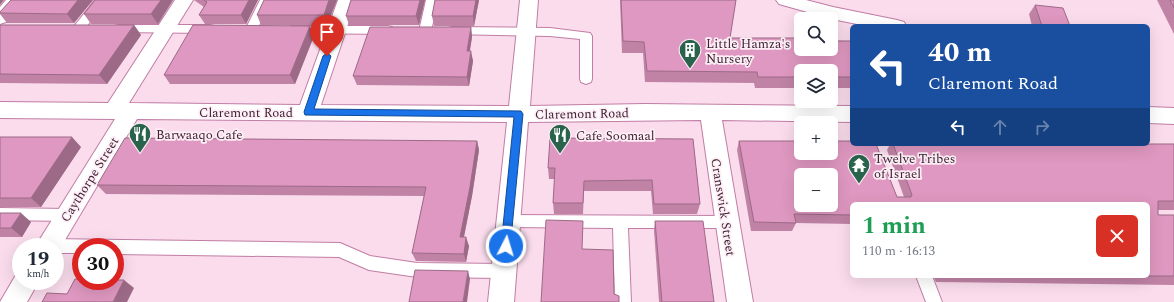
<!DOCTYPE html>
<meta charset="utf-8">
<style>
:root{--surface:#fff;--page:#f2f2f3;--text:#1f2937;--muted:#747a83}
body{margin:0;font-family:Spectral,serif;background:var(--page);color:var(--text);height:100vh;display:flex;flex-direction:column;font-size:15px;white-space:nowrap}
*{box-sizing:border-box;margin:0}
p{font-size:13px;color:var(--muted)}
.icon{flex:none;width:22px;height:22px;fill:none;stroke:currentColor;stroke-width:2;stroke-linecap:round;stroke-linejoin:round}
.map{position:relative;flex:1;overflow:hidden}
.side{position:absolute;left:850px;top:202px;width:300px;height:76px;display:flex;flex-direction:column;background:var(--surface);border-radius:6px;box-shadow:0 4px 16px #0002}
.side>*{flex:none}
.top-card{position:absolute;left:850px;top:24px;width:300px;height:122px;border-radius:6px;box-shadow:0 4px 16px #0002;background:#1a4fa0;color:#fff;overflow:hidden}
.tools{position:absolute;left:794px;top:12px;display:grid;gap:8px}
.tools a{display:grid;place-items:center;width:44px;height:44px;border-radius:6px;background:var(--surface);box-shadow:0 4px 16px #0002;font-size:20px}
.speed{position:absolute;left:12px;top:238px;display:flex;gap:8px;font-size:20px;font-weight:700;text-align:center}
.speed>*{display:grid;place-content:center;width:52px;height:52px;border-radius:50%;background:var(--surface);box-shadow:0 4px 16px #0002;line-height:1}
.speed small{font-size:10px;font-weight:400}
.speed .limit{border:6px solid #d22;background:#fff;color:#111}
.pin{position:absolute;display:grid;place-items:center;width:34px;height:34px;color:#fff;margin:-41px -17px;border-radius:50% 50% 50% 0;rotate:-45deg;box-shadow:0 0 4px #0007}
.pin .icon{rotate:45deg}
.me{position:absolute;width:44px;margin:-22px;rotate:5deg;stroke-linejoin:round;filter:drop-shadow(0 0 3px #0008)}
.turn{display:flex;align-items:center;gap:14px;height:84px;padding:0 12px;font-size:18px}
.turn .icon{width:52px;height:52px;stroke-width:2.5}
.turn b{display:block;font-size:28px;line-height:34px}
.lanes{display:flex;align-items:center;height:38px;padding:0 12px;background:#0003;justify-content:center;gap:20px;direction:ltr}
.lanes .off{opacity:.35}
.round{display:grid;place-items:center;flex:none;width:42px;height:42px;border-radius:6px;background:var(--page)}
.headline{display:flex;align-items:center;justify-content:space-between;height:68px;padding:0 12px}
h1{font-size:24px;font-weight:700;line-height:30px;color:#1e9e55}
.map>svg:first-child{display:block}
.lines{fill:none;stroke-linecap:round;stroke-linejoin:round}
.lane-casing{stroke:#c17da5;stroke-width:2}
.street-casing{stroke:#c17da5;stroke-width:2}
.lane{fill:#fff;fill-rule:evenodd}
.street{fill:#fff;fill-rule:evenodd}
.wall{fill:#c083a6}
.shaded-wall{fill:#9c6a87}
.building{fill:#df98c1;stroke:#9c6a87;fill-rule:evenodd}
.route{fill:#1a73e8;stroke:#114b97}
.labels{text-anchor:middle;stroke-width:3.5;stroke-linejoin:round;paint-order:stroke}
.poi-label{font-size:13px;fill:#3d2232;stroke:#feeef6;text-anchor:start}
.street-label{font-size:13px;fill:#3d2232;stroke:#feeef6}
</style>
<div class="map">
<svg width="1174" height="302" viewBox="0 0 1174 302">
<rect width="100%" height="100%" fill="#fadcec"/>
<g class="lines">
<!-- lane casing -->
<g class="lane-casing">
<g id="lane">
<path d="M95,0h12l-24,31h-8l-2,-3 2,-3z"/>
<path d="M260,0h12l-17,33h-8l-2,-3z"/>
<path d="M426,0h12l-7,31 -2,3h-8l-2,-3z"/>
<path d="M118,25h92l4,1 2,3 -2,3 -4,1 -96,-1 -2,-3 2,-3z"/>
<path d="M292,26h96l4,1 2,3 -2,3 -4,1 -100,-1 -2,-3 2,-3z"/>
<path d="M452,27l98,1 40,5 2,3v43l-1,3 -5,2 -5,-2 -1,-3v-40l-30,-3 -102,-2 -2,-3 2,-3z"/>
<path d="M0,208l67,1 5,2 3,4 -3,4 -5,2 -67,-1z"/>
<path d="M508,215l218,1 5,1 3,5 -3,5 -5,1h-98l3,74h-16l-2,-74 -105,-1 -5,-1 -3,-5 3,-5z"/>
<path d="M48,239l292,4 30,13 47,7 87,1 6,2 2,5 -2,5 -6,2 -87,-1 -48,-7 -30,-13 -224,-3v-7h-34v6h-26v-6h-14l1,-6z"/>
<path d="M916,276h16l10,26h-16z"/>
</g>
</g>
<!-- street casing -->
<g class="street-casing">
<g id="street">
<path d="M6,0h19l-19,22 -6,2v-17z"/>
<path d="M175,0h18l-64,103 171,2 38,-105h18l-35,105 188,1 11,-106h18l-8,106 115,-2 207,2v16l-130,-2 31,182h-26l-26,-182 -173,2 -14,180h-26l19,-180 -370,-3 -81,136 -1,-8h-20l80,-128 -115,-1v-16l108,1z"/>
<path d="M776,0h30l27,7 64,13 7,2 2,4h-39l-35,-7 -53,-15z"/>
<path d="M1148,107l26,1v16l-26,-1z"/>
<path d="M21,271v10h18l-12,21h-27l17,-29z"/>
</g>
</g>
<!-- lane -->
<use href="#lane" class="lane"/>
<!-- street -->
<use href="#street" class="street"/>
</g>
<!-- wall -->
<g class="wall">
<path d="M11,0h82l-19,23h-67l-7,-9v-2z"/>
<path d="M95,0h78l-15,24h-67l-7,-10z"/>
<path d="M194,0h64l-12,24h-41l-6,-9 5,-8z"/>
<path d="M337,0l-10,25h-66l-4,-10z"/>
<path d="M351,0h74l-6,25h-70l-3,-9z"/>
<path d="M435,0h44l-5,26h-40l-2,-10z"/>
<path d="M620,0h116l-6,38 122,3v47h-21v-17h-30v17h-46l-1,-5 -109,-1 -2,-29h-21z"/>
<path d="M1157,0h17v34z"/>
<path d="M1035,5l35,21h-38l-3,-12z"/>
<path d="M0,25h134l7,10 -34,49 -107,-1z"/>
<path d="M471,27l1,10 -2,14 3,10 -4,25 -112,-1 -4,-9z"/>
<path d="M314,36l-19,48h-125l-6,-9z"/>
<path d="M0,137l81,10 -40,60h-41z"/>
<path d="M693,139l7,65 -3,10h-44l-2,-23h-67l-1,23h-29l-1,-11 2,-24h-6l-1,-11z"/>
<path d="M477,141l2,9 -7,46 -8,41 5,9 -3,16 -50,-1 -4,-8 12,-57 -318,-2 -9,-9z"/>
<path d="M739,141l158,56h7l-17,-47 3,-6h284v66h-16v5h16v70l-238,-3 -3,-6h215l-296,-72v20l-56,-1 -4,8h-41l-14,-81z"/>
<path d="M0,213l31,9 -9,15h-22z"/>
<path d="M655,221l59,81h-55l-5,-72z"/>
</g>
<!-- shaded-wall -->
<g class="shaded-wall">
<path d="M0,0h4l-4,5z"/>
<path d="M78,0h15l-19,23 -7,-9z"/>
<path d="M161,0h12l-15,24 -7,-10z"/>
<path d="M249,0h9l-12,24 -5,-9z"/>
<path d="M329,0h8l-10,25 -3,-10z"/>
<path d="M420,0h5l-6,25 -3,-9z"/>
<path d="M476,0h3l-5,26 -1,-10z"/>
<path d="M134,25l7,10 -34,49 -8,-9z"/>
<path d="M310,26l4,10 -19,48 -5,-9z"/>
<path d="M471,27l1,10 -4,23 -1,-9z"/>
<path d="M471,51l2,10 -4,25 -2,-9z"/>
<path d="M72,137l9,10 -40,60 -10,-9z"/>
<path d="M477,141l2,9 -7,46 -10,50 -2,-9z"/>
<path d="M21,213l10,9 -9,15 -11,-9z"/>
<path d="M466,237l3,9 -3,16 -2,-8z"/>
<path d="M468,271l2,8 -3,23h-4z"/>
<path d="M124,280l10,8 -7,14h-14z"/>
</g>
<!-- building -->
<g class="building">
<path d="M11,0h67l-11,14 -67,-1v-1z"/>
<path d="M95,0h66l-10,14h-67z"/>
<path d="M204,0h45l-8,15h-42l8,-13z"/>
<path d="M264,0h65l-5,15h-67z"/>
<path d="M351,0h69l-4,16h-70z"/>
<path d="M435,0h41l-3,16h-41z"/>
<path d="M621,0h115l-6,38h71v11h30v-11h4l1,3h16v36h-21v-6h-30v6h-43l-1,-5 -110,-1 -3,-29 -21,-1z"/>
<path d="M1170,0h4v8z"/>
<path d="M1035,5l28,3 7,18h-28z"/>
<path d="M0,25h134l-35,50 -99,-1z"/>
<path d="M193,25l117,1 -20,49h-126z"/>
<path d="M370,27h101l-4,24h4l-4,26 -114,-1z"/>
<path d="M0,137h72l-41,61h-31z"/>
<path d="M125,138l352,3 -7,46 -10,50h6l-2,17 -52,-1 14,-66 -329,-2z"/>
<path d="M550,138l143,1 7,65h-46l-2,-24 -68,1 -1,22h-30l2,-35h-7z"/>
<path d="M739,141h62v12h30v-12h21v3h24l21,53h14l1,-2 -19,-51h281v57h-16v14h16v61h-36h10v-72h-296v11l-58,-1 2,9 -42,-1zM801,175h30v30h-30z"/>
<path d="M0,213h21l-10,15h-11z"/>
<path d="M546,220l37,1 -1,28 31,1 1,44 5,2v6h-78z"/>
<path d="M655,221h48l11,81h-52z"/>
<path d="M415,270l53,1 -5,31h-54z"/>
<path d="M75,279h6v2h34v-1h9l-11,22h-71l5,-9 20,1z"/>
</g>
<!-- route -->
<path class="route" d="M327,53l4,3 -17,53 207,2 2,3 -13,135 -4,1 -4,-1 -1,-3 13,-129 -209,-2 -1,-3 19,-56z"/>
<!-- icons -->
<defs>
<g id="building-pin" transform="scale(1.15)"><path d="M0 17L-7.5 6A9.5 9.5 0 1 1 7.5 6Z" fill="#2a634b" stroke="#feeef6"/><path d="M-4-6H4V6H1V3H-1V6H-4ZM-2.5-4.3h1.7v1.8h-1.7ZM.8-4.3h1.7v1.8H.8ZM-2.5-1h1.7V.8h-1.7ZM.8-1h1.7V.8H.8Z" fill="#fff"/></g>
<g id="restaurant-pin" transform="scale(1.15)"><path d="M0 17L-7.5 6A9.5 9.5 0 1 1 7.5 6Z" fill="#2a634b" stroke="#feeef6"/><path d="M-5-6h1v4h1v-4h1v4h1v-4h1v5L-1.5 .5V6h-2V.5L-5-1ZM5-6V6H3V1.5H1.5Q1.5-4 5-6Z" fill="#fff"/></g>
<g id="temple-pin" transform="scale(1.15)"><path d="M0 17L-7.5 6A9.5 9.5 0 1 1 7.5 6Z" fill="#2a634b" stroke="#feeef6"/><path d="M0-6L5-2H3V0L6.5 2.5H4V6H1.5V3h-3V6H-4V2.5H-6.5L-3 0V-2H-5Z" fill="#fff"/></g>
</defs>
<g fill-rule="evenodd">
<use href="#building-pin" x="690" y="50"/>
<use href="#restaurant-pin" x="140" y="134"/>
<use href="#restaurant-pin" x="560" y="135"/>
<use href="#temple-pin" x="859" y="165"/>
</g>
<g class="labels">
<!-- poi labels -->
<g class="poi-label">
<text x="706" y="48">Little Hamza's<tspan x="706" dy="15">Nursery</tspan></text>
<text x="156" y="139">Barwaaqo Cafe</text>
<text x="576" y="140">Cafe Soomaal</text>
<text x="874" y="163">Twelve Tribes<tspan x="874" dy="15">of Israel</tspan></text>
</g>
<!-- street labels -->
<g class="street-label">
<text x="246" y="117">Claremont Road</text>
<text transform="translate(582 113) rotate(-1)" y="5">Claremont Road</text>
<text transform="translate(89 179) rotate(-58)" y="5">Caythorpe Street</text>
<text transform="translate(724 207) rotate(81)" y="5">Cranswick Street</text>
</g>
</g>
</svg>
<div class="tools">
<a><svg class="icon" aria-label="search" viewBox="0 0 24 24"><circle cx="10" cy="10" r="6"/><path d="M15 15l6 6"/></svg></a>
<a><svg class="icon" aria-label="layers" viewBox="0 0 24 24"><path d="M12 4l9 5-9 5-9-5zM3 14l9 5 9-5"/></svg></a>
<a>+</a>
<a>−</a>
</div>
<div class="speed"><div>19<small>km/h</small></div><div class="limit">30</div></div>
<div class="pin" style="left:327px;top:56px;background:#d93025"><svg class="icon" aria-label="arrive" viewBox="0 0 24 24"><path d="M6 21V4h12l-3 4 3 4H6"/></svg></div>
<svg class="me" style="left:506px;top:246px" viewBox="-20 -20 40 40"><circle r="17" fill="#1a73e8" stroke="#fff" stroke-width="3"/><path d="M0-11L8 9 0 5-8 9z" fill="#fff"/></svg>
<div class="top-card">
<div class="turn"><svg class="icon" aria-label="left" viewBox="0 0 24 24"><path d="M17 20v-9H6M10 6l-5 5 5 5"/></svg><div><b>40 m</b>Claremont Road</div></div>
<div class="lanes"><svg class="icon" aria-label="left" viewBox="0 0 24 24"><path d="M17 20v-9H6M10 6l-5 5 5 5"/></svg><svg class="icon off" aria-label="ahead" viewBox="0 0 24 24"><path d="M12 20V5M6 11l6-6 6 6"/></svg><svg class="icon off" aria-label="right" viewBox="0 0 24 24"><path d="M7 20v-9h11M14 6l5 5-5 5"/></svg></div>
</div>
<section class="side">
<div class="headline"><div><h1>1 min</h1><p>110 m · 16:13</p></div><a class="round" style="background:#d93025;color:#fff"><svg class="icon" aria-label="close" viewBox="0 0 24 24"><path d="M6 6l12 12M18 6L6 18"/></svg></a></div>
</section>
</div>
